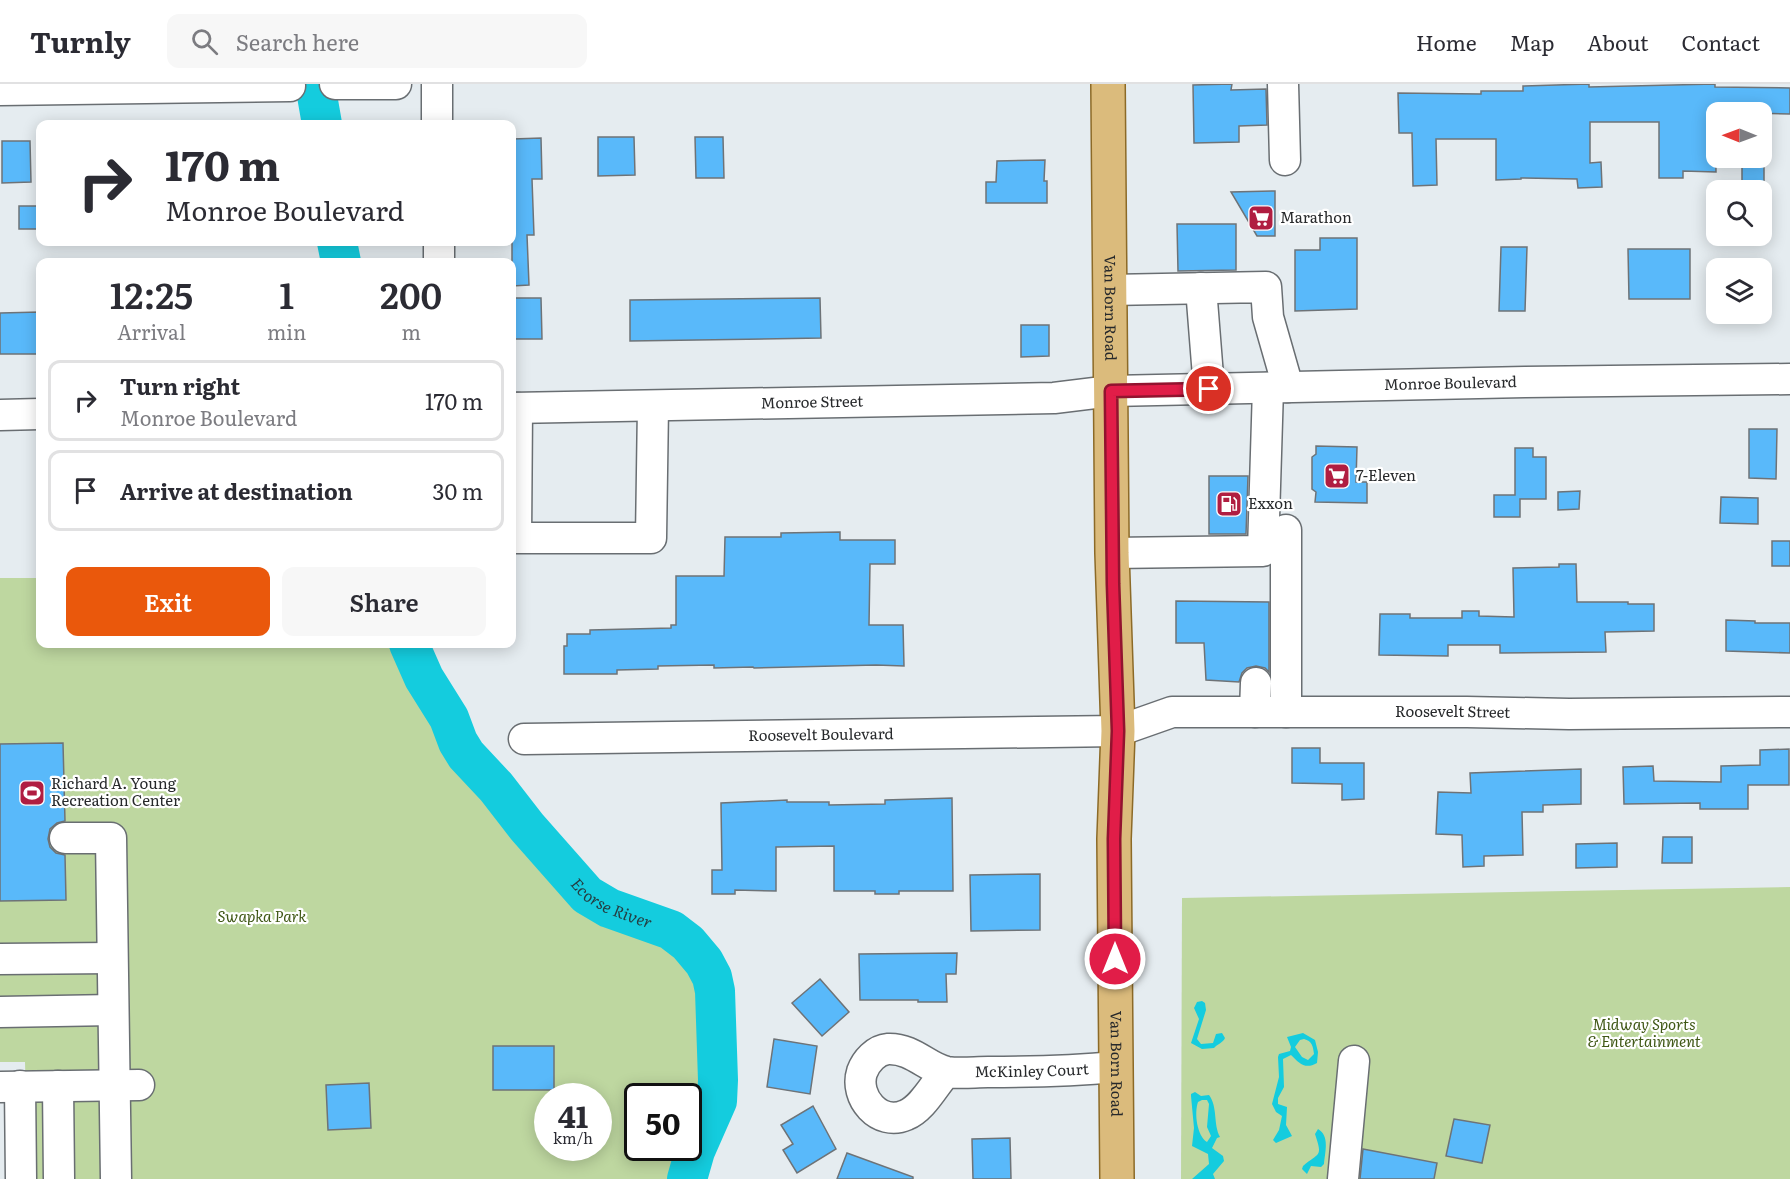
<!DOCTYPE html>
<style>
:root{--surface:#fff;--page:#f7f7f7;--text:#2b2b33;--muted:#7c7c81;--line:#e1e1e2;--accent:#ea580c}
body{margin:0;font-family:Literata,serif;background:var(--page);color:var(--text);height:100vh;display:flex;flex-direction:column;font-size:22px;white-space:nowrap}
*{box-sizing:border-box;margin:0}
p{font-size:20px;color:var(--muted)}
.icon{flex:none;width:33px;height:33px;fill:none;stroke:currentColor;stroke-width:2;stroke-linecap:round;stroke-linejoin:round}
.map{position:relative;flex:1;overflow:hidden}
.side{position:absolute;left:36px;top:174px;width:480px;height:390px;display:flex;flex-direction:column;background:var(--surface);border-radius:12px;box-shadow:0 3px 15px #0003}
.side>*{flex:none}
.top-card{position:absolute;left:36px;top:36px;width:480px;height:126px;border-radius:12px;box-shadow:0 3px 15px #0003;background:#fff;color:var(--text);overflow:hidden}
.needle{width:39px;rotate:271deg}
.buttons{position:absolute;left:1706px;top:18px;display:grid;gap:12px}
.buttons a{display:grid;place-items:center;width:66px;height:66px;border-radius:12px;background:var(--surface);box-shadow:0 3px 15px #0003;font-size:30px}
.speed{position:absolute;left:534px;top:999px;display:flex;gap:12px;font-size:30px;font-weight:700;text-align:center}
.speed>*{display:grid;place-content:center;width:78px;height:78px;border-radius:50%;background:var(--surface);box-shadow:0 3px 15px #0003;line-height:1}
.speed small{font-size:15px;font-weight:400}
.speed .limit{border:3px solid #111;border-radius:9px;background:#fff;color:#111}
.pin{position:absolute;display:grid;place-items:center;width:51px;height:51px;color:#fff;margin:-26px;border:3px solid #fff;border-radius:50%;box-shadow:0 2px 6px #0007}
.me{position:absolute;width:66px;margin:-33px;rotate:0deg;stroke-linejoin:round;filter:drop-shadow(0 0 4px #0008)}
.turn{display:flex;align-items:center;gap:21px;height:126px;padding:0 30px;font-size:27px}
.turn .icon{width:78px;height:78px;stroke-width:2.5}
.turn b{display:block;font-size:42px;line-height:51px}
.eta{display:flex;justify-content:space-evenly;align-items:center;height:102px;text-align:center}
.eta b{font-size:36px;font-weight:600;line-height:42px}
.action{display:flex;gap:12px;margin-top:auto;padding:12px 30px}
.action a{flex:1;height:69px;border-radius:12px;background:var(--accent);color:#fff;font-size:24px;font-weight:600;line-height:69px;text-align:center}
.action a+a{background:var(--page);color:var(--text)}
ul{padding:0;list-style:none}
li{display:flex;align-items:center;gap:18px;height:81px;margin:0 12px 9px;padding:0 18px;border:3px solid var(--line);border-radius:12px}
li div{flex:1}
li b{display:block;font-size:22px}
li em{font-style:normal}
header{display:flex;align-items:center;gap:36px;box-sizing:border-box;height:84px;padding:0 30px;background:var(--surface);border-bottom:2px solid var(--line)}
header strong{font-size:28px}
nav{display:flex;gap:33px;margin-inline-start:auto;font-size:21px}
.search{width:420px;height:54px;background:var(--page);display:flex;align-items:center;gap:15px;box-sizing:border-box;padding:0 21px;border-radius:12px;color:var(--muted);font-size:22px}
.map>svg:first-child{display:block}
.green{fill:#bed7a0;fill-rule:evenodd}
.water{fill:#14ccde;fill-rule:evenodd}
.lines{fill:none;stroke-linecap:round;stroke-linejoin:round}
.river{stroke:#14ccde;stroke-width:40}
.building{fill:#59b9fa;stroke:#6e7377;stroke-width:1.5}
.minor-casing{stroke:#696e72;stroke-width:33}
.major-casing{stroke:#8c6a27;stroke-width:36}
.minor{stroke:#fff;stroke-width:30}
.major{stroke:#dbbb7c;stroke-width:33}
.route-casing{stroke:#92132f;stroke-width:15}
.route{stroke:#e11d48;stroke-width:10}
.labels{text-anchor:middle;stroke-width:4.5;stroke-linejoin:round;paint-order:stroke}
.poi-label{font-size:15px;fill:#27292b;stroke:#fff;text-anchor:start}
.street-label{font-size:15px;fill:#27292b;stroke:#fff}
.park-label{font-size:15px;font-style:italic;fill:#405816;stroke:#fff}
.water-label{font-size:16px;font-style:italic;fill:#253e42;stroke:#fff}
</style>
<header>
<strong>Turnly</strong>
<div class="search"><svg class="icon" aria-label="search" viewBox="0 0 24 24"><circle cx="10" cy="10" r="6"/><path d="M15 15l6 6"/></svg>Search here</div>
<nav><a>Home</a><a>Map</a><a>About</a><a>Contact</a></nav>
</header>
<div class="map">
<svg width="1790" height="1095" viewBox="0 0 1790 1095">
<rect width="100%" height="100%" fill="#e5ecf0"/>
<!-- green -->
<g class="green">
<path d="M0,494h40v66h369l15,34 25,40 9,24 8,13 30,32 31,40 60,68 22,13 62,22 17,13 16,19 8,15 3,14 3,89 -1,21 -22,50 -8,28h-659l-3,-117h-25zM548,1012h50v52h-50zM638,1012h50v52h-50z"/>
<path d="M1790,803v292h-609l1,-281z"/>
</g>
<!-- water -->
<g class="water">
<path d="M1202,917l3,2 1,7 -9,29 4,5 12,-1 3,-9 6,-1 3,5c-2,5 -8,6 -11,10l-12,1 -11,-6 8,-24 -5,-11 3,-6z"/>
<path d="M1303,949l12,7 3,12 -1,11c-12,7 -18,0 -26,-8l-8,4 1,28 -6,11v6l9,3 -1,18 6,11 -16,7 -3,-3 6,-10 3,-14 -6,-4 -4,-8 7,-27 -1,-20 1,-3 11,-3 1,-4 -4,-10zM1304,955c8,2 9,7 10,15l-6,6 -6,-3 -7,-10 5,-7z"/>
<path d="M1195,1008l6,4 8,-1c9,12 4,29 11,42l-3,1 -5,10 11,8 1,5 -11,13 2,5h-23l17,-15 -1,-10 -16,-8 2,-18 -3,-32v-2zM1202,1016h5l2,4 -2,23 4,9 -4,6c-10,-6 -13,-29 -9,-40z"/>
<path d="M1318,1045c12,7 7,23 6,35l-3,3 -10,-1 -4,8 -5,-5 1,-3c16,-14 20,-8 12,-32z"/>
</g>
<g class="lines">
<!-- river -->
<g class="river">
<path d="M315,0l7,40"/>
<path d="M337,158l4,20"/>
<path id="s1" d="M409,560l15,34 25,40 9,24 8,13 30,32 31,40 60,68 22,13 62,22 17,13 16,19 8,15 3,14 3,89 -1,21 -22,50 -8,28"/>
</g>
</g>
<!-- building -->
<g class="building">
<path d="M1232,0l-1,6 35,-1 1,36 -28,1v16l-45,1 -1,-58z"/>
<path d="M1589,0v3l126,-3v3l75,1v26l-75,-2 1,60 -33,-1v7h-24v-56h-69v41l11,-1 1,25 -24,1 -1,-9 -56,-1v1l-25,1v-41h-60l1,46 -24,1 -1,-53h-13l-1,-40 83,1v-3h42v-5z"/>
<path d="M598,53h36l1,38 -37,1z"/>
<path d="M695,53h28l1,41h-28z"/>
<path d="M541,54l1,41h-10l2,56h-7l2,50 -17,1v-73h2l-1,-74z"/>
<path d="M2,57h28l1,41 -29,1z"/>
<path d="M1764,75v25h-22v-24z"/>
<path d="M1045,76l-1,21h3v22h-61v-21h10l1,-21z"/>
<path d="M1275,107v45h-18l-26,-44z"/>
<rect x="19" y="122" width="21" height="23"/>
<path d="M1177,140h59v46l-58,1z"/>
<path d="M1320,154h37v71l-62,2v-61h25z"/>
<path d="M1501,163h26l-2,64h-26z"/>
<path d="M1628,165h62v50h-61z"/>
<path d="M513,214h28l1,41h-28z"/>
<path d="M820,214l1,40 -191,3v-41z"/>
<path d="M40,228v42h-40v-41z"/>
<path d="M1021,241h28v31l-28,1z"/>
<path d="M1749,345h28l-1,50 -27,-1z"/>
<path d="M1316,362l41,1 -1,35h11v21l-52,-1 1,-10 -4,-3v-32l4,-3z"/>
<path d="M1515,364h18v9h13v42h-26v18h-26v-22h21z"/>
<path d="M1209,392h39l-2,58h-37z"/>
<path d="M1580,407l-1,18 -21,1v-18z"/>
<path d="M1721,413l37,1v26l-38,-1z"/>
<path d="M840,448v8h55v24h-25l-1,61h34l1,41 -28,-1 -122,3 -1,-1 -39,1v-3l-56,1v3l-41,1v4h-53v-28h3v-12h23v-4l81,-2v-3h5v-49h48l1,-39h56v-4z"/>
<rect x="1772" y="457" width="18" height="25"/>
<path d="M1559,480h17l1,38h51v2h26v27l-49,1 1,20 -106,1v-8h-52v11l-69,-1 1,-41h30v4h52v-7h17v5l35,1 -1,-49 46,-1z"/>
<path d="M1176,517l93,1v70l-4,-4 -9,-2 -9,2 -5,5 -3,9 -33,-2 -2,-37h-28z"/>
<path d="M1726,536l29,1v2h35v30l-64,-2z"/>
<path d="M63,659l2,78 -8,2 -7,6 -2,10 2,8 6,6 9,2 1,45 -66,1v-157z"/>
<path d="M1292,664h28v15h44v36l-22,1v-16l-50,-1z"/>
<path d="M1789,665v36h-41v24h-48v-6l-76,1 -1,-37 30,-1 1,15 67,1v-16l39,-1v-15z"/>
<path d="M1581,685v35l-38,1v7h-21l1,43 -39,1v10l-21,1 -1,-32 -26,-1 2,-42 33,1 -1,-20z"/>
<path d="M952,714l1,93h-54v3h-24v-3h-41v-45l-58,1v44l-41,-1v4h-23v-24h10l-1,-67 66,-3v2h42v3l56,-1v-4z"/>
<path d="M1663,753h29v26h-30z"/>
<path d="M1617,759v24l-41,1v-24z"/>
<path d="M1040,790v56l-69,1 -1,-56z"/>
<path d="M957,869l-1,21h-10l1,28h-29v-2h-58l-1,-46z"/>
<path d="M820,895l29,33 -27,24 -30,-33z"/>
<path d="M774,955l43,7 -7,48 -43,-7z"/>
<rect x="493" y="962" width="61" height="44"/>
<path d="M369,999l2,45 -43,2 -2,-45z"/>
<path d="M813,1022l23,43 -39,24 -14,-23 10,-6 -12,-19z"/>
<path d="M1454,1035l36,6 -8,38 -36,-7z"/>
<path d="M1010,1054l1,41h-38l-1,-40z"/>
<path d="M1363,1065l74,14 -3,16h-74z"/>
<path d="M847,1069l66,24v2h-76z"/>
</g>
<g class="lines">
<!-- minor casing -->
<g class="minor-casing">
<g id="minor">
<path d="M335,0h61"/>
<path d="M437,0v40"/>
<path d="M1283,0l2,76"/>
<path d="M0,6l290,-4"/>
<path d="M439,158v20"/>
<path d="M1201,204l8,101"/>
<path d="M1110,206l156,-3 2,30 20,70"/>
<path id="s2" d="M512,324l542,-10 57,-7 414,-9 265,-3"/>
<path d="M517,324l-1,130h135l2,-132"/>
<path d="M0,331l40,-1"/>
<path d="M1112,469l151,-2 5,-163"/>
<path d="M1255,628l1,-29"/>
<path d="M1286,628v-182"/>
<path id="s3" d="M524,655l594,-8 54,-19h295l102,2 221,-2"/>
<path d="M65,754h46l5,341"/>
<path d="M0,875l112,-1"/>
<path d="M0,928l113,-2"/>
<path id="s4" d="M946,988c-12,13 -23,36 -40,43 -27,12 -52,-18 -44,-43 4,-11 14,-22 26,-23 25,-1 39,19 59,23 13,2 28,0 41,0 43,0 85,-1 128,-5"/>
<path d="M20,1002l1,93"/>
<path d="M58,1002l1,93"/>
<path d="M0,1003l139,-2"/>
<path d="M1343,1095l11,-118"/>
</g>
</g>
<!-- major casing -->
<g class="major-casing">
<g id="major">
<path id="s5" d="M1108,0l4,469 6,178 -4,108 3,340"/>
</g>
</g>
<!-- minor -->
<use href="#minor" class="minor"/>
<!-- major -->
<use href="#major" class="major"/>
</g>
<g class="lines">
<!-- route casing -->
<g class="route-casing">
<path id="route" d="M1115,875l-1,-120 4,-108 -5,-147 -2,-193 98,-2"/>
</g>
<!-- route -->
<use href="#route" class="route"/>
</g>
<!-- icons -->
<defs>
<g id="supermarket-square" transform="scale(1.35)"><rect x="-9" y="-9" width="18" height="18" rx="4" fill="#b01d41" stroke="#fff"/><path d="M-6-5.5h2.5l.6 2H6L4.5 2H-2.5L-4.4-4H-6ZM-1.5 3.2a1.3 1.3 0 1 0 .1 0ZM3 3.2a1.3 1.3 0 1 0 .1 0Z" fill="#fff"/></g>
<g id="fuel-square" transform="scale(1.35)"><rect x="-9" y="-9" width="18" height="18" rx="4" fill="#b01d41" stroke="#fff"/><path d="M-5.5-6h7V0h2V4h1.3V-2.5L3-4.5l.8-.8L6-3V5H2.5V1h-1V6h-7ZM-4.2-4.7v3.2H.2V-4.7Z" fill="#fff"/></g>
<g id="stadium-square" transform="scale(1.35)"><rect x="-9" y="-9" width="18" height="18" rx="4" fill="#b01d41" stroke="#fff"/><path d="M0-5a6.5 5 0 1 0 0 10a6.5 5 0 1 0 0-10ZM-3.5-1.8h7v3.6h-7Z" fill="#fff"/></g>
</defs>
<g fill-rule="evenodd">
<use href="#supermarket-square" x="1261" y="134"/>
<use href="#supermarket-square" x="1337" y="392"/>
<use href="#fuel-square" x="1229" y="420"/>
<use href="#stadium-square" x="32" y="709"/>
</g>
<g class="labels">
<!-- poi labels -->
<g class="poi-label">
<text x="1280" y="139">Marathon</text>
<text x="1356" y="397">7-Eleven</text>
<text x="1248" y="425">Exxon</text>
<text x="51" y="705">Richard A. Young<tspan x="51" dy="17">Recreation Center</tspan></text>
</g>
<!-- street labels -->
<g class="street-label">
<text dy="5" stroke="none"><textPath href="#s5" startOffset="224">Van Born Road</textPath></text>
<text dy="5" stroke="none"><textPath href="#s2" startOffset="939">Monroe Boulevard</textPath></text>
<text dy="5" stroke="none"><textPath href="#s2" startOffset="300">Monroe Street</textPath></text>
<text dy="5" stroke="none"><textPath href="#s3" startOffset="932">Roosevelt Street</textPath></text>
<text dy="5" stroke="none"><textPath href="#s3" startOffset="297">Roosevelt Boulevard</textPath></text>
<text dy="5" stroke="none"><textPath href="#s5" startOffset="980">Van Born Road</textPath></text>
<text dy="5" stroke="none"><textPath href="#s4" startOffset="321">McKinley Court</textPath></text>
</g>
<!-- park labels -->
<g class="park-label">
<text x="262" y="838">Swapka Park</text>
<text x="1644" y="946">Midway Sports<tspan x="1644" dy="17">&amp; Entertainment</tspan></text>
</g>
<!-- water labels -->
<g class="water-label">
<text dy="6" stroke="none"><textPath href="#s1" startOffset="336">Ecorse River</textPath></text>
</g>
</g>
</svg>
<div class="buttons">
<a><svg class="needle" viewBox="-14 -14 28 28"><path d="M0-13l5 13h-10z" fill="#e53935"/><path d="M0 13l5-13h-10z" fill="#7c7c81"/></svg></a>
<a><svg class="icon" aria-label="search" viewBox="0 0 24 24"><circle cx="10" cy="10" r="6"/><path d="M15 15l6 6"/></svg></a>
<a><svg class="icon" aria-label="layers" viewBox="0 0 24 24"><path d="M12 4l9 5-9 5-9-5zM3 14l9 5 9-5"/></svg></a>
</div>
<div class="speed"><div>41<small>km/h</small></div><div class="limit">50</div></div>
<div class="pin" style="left:1209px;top:305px;background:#d93025"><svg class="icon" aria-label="arrive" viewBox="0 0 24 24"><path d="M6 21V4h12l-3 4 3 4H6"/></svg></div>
<svg class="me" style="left:1115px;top:875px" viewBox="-20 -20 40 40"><circle r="17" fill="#e11d48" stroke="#fff" stroke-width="3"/><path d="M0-11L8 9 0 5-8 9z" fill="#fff"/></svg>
<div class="top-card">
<div class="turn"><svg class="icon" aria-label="right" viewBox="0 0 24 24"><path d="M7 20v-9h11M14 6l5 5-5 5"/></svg><div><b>170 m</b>Monroe Boulevard</div></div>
</div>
<section class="side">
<div class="eta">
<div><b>12:25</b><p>Arrival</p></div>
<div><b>1</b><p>min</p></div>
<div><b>200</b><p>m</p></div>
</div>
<ul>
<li><svg class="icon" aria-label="right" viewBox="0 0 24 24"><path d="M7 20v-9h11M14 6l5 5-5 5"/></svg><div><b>Turn right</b><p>Monroe Boulevard</p></div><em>170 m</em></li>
<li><svg class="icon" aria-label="arrive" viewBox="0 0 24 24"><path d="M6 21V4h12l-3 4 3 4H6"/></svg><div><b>Arrive at destination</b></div><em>30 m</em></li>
</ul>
<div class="action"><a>Exit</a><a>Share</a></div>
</section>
</div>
